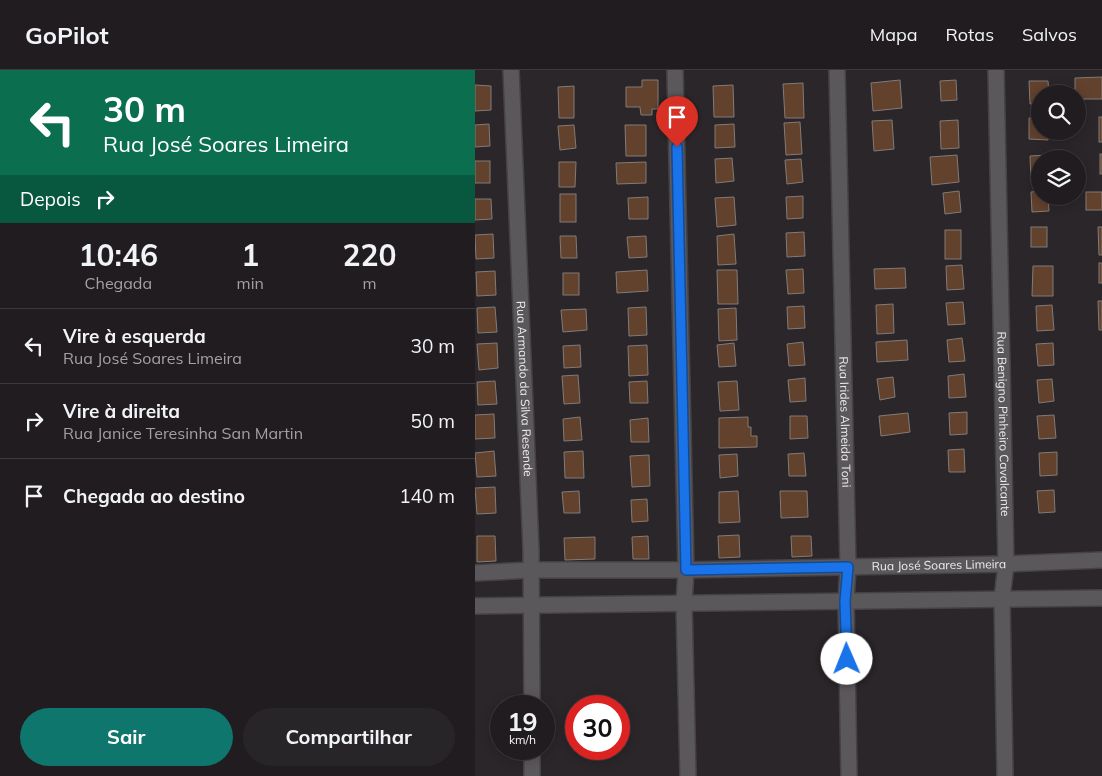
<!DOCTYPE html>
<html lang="pt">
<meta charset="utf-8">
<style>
:root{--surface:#201c20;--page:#282529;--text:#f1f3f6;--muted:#a2a1a5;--line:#3d3a3e;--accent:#0f766e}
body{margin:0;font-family:Mulish,sans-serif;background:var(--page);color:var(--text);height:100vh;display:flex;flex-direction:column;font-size:19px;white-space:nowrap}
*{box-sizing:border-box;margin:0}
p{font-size:16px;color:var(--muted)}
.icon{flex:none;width:28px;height:28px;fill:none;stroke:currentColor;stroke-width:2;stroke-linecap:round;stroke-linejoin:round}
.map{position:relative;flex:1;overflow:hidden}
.side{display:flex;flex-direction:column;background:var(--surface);width:475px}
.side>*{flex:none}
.hud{background:#0b6e4f;color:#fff;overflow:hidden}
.fabs{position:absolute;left:556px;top:15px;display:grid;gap:10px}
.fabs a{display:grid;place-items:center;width:55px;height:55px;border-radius:50%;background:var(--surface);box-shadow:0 2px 12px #0003,0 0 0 1px var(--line);font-size:25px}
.speed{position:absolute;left:15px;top:625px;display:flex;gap:10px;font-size:25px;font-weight:700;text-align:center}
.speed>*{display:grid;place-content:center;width:65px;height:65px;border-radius:50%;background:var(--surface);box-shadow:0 2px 12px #0003,0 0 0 1px var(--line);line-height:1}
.speed small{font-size:12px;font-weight:400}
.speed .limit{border:8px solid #d22;background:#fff;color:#111}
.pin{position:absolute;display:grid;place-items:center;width:42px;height:42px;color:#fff;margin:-51px -21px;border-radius:50% 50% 50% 0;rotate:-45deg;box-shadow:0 0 5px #0007}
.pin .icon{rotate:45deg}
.me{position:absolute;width:55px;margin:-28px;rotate:359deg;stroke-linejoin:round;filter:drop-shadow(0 0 4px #0008)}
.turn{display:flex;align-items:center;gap:18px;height:105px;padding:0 20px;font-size:22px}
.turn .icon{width:65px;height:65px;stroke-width:2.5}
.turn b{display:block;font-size:35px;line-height:42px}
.then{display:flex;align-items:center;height:48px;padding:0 20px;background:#0003;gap:10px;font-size:19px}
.eta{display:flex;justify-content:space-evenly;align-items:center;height:85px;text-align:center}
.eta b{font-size:30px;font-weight:700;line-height:35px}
.primary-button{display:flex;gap:10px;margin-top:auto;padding:10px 20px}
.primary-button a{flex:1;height:58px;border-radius:30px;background:var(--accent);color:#fff;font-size:20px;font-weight:700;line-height:58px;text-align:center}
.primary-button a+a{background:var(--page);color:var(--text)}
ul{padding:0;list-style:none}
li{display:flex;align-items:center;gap:15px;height:75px;padding:0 20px;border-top:1px solid var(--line)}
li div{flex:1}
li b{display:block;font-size:19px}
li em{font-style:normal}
header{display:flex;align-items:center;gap:30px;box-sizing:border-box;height:70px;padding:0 25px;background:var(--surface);border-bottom:1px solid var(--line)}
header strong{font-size:24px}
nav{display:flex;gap:28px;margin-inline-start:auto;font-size:18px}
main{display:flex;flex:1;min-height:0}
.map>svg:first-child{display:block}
.building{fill:#62412d;stroke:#827b77}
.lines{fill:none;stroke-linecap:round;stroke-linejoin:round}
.minor-casing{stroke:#454245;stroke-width:18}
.tertiary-casing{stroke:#454245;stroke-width:18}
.minor{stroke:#5b585b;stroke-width:15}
.tertiary{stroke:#5b585b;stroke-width:15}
.route-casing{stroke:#114b97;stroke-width:12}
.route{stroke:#1a73e8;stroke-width:9}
.labels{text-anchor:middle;stroke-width:4;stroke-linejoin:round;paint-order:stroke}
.street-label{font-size:12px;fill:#eeebee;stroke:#201c20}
</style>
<header>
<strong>GoPilot</strong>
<nav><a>Mapa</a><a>Rotas</a><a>Salvos</a></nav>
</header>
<main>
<section class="side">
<div class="hud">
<div class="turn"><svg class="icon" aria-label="left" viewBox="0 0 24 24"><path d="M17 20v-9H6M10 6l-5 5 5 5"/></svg><div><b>30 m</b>Rua José Soares Limeira</div></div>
<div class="then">Depois<svg class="icon" aria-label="right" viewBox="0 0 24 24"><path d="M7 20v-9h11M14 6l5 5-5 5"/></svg></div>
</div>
<div class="eta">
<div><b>10:46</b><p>Chegada</p></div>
<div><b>1</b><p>min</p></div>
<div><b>220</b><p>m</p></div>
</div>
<ul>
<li><svg class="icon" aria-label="left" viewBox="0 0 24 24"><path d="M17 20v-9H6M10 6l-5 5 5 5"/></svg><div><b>Vire à esquerda</b><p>Rua José Soares Limeira</p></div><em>30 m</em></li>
<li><svg class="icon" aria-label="right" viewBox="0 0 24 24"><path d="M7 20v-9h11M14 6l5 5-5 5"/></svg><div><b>Vire à direita</b><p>Rua Janice Teresinha San Martin</p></div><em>50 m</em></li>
<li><svg class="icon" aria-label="arrive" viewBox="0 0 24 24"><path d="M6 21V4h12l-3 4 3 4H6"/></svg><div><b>Chegada ao destino</b></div><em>140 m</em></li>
</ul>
<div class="primary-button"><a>Sair</a><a>Compartilhar</a></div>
</section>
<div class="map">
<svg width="627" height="706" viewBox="0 0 627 706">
<rect width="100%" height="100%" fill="#2a262a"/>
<!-- building -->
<g class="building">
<path d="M627,7v22h-25v-5h-2v-16z"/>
<path d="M167,10h16v29h-6v6h-11l-1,-8h-14v-20h16z"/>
<path d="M425,10l2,28 -29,3 -2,-28z"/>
<path d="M481,10l1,20 -16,1 -1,-20z"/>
<path d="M554,11h19l1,13h-9v9l-10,1z"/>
<path d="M328,13l1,35h-19l-2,-34z"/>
<path d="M0,15l16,1v24l-16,1z"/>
<path d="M258,15l1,32h-20l-1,-31z"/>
<path d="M99,16v32h-15l-1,-31z"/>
<rect x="624" y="47" width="3" height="25"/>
<path d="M554,48h11v13h8v9l-19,-1z"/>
<path d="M417,50l2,29 -20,2 -2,-30z"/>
<path d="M483,50l1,28 -18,1 -1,-28z"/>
<path d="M325,52l2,32 -16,1 -2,-32z"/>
<path d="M14,54l1,22 -15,1v-22z"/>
<path d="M259,54l1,23 -20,1v-23z"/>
<path d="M99,55l2,23 -16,2 -2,-24z"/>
<path d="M150,55h21v31h-20z"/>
<rect x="625" y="84" width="2" height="20"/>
<path d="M482,85l2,27 -27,3 -2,-28z"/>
<path d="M572,85v4h-7v21l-9,1 -1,-25z"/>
<path d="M257,88l2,23 -18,2 -1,-24z"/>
<path d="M326,89l2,23 -16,2 -2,-24z"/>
<rect x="0" y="91" width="15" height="22"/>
<path d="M84,92h17l-1,25h-16z"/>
<path d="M171,92v21l-29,1 -1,-21z"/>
<path d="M484,121l2,21 -16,2 -2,-21z"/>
<path d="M565,121v5h8l1,15 -17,1 -1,-20z"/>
<rect x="611" y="122" width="16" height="18"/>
<rect x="85" y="124" width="16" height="28"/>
<path d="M328,126v22l-16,1 -1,-22z"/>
<path d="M173,127v22h-19l-1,-21z"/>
<path d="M259,127l2,28 -19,2 -2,-29z"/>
<path d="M0,129h16l1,20 -17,1z"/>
<rect x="556" y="157" width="16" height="20"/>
<path d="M623,157h4v28h-3z"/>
<rect x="470" y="160" width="16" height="29"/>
<path d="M329,162l1,24 -18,1 -1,-24z"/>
<path d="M18,164l1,24 -18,1 -1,-24z"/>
<path d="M259,164l2,30 -18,1 -1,-29z"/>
<path d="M85,166h16l1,22h-16z"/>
<path d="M171,166l1,21 -18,1 -2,-21z"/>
<rect x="624" y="193" width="3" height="20"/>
<path d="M487,195l2,24 -17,1 -1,-24z"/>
<path d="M558,196h20v30h-21z"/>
<path d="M430,198l1,20 -31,1 -1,-20z"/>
<path d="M328,199l1,24 -16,1 -2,-24z"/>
<path d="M172,200l1,21 -31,2 -1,-21z"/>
<path d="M242,200h20l1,34h-20z"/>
<path d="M20,201l1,24 -19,1 -1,-24z"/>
<rect x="88" y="203" width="16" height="22"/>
<path d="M623,231h4v29h-3z"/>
<path d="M488,232l2,22 -17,1 -2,-22z"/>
<path d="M418,234l1,29 -17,1 -1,-29z"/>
<path d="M577,235l2,25 -17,1 -1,-25z"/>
<path d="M329,236l1,22 -17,1 -1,-22z"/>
<path d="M20,237l2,25 -19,1 -1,-25z"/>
<path d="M171,237l1,28 -18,1 -1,-28z"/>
<path d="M261,238l1,32 -18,1 -1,-32z"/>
<path d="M111,239l1,21 -24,2 -2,-22z"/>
<path d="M487,268l3,23 -16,1 -2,-22z"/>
<path d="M432,270l1,20 -31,2 -1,-20z"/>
<path d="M328,272l2,23 -16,1 -2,-22z"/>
<path d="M22,273l1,25 -19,2 -2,-26z"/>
<path d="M259,273l2,23 -17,1 -2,-22z"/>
<path d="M578,273l1,22 -16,1 -2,-22z"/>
<path d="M105,275l1,22 -17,1 -1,-22z"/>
<path d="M172,275l1,30 -19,1 -1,-30z"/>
<path d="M489,304l2,23 -17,1 -1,-22z"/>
<path d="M103,305l2,28 -16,1 -2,-28z"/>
<path d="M418,307l2,20 -15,3 -3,-21z"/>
<path d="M330,308l1,23 -16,1 -2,-22z"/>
<path d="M577,309l2,22 -15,2 -2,-23z"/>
<path d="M20,311l2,23 -19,1 -1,-23z"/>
<path d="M172,311l1,22h-18l-1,-21z"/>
<path d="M262,311l2,29 -19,1 -2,-29z"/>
<path d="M492,342v22l-17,1 -1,-22z"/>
<path d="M433,343l2,19 -29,4 -2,-20z"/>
<path d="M19,344l1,24 -20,1v-24z"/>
<path d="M579,345l2,23 -17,1 -2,-23z"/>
<path d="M315,346h17l1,22 -18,1z"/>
<path d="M105,347l2,23 -18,1 -1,-22z"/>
<path d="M273,347v10h3v9h6v11l-38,1v-30z"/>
<path d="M173,348l1,24h-18l-1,-22z"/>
<path d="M489,379l1,23h-16l-1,-22z"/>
<path d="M19,381l2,25 -19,1 -2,-24z"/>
<path d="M108,381l1,27h-19l-1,-26z"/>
<path d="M582,382v23l-17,1 -1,-23z"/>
<path d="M329,383l2,23h-17l-1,-22z"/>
<path d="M262,384l1,22 -18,2 -1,-23z"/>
<path d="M174,385l1,31 -18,1 -2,-31z"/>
<path d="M20,417l1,26 -19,1 -2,-26z"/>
<path d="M579,420l1,22 -16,1 -2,-22z"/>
<path d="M104,421l1,22h-16l-2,-21z"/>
<path d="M263,421l2,31 -21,1v-31z"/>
<path d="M305,421h27l1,26 -27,1z"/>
<path d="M172,429l1,22 -16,1 -1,-22z"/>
<path d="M264,465l1,22 -21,1 -1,-22z"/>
<path d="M2,466h18l1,25 -19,1z"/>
<path d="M173,466l1,23h-16l-1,-22z"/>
<path d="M316,466h20l1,20 -20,1z"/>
<path d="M120,467v22l-30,1 -1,-22z"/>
</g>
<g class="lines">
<!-- minor casing -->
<g class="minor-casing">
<g id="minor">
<path id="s1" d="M36,0l20,480 1,156"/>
<path d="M200,0l11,500 -2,33 4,173"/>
<path id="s2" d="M362,0l11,497 -2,34 3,175"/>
<path id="s3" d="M521,0l10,494 -4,35 3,177"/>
<path d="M57,679v27"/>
</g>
</g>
<!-- tertiary casing -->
<g class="tertiary-casing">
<g id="tertiary">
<path id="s4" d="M0,503l56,-3h155l320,-6 96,-4"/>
<path d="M0,536l627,-8"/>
</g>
</g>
<!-- minor -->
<use href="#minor" class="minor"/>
<!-- tertiary -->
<use href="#tertiary" class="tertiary"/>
</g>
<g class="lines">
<!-- route casing -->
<g class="route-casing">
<path id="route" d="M202,77l9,423 162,-3 -3,34 2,58"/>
</g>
<!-- route -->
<use href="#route" class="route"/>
</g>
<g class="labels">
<!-- street labels -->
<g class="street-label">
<text dy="4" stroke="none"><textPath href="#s1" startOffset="319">Rua Armando da Silva Resende</textPath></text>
<text dy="4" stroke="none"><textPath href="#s2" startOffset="352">Rua Irides Almeida Toni</textPath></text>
<text dy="4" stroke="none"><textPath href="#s3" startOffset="354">Rua Benigno Pinheiro Cavalcante</textPath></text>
<text dy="4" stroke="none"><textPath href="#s4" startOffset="464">Rua José Soares Limeira</textPath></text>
</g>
</g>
</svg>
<div class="fabs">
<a><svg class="icon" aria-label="search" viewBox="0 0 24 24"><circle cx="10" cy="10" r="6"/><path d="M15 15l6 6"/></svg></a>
<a><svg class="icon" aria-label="layers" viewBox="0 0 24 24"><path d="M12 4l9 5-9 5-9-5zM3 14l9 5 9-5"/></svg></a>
</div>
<div class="speed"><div>19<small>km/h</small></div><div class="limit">30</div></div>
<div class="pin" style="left:202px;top:77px;background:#d93025"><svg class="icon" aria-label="arrive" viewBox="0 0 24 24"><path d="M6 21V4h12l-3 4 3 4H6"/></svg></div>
<svg class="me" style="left:372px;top:589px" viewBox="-20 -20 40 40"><circle r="19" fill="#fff"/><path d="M0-13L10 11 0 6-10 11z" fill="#1a73e8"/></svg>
</div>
</main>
